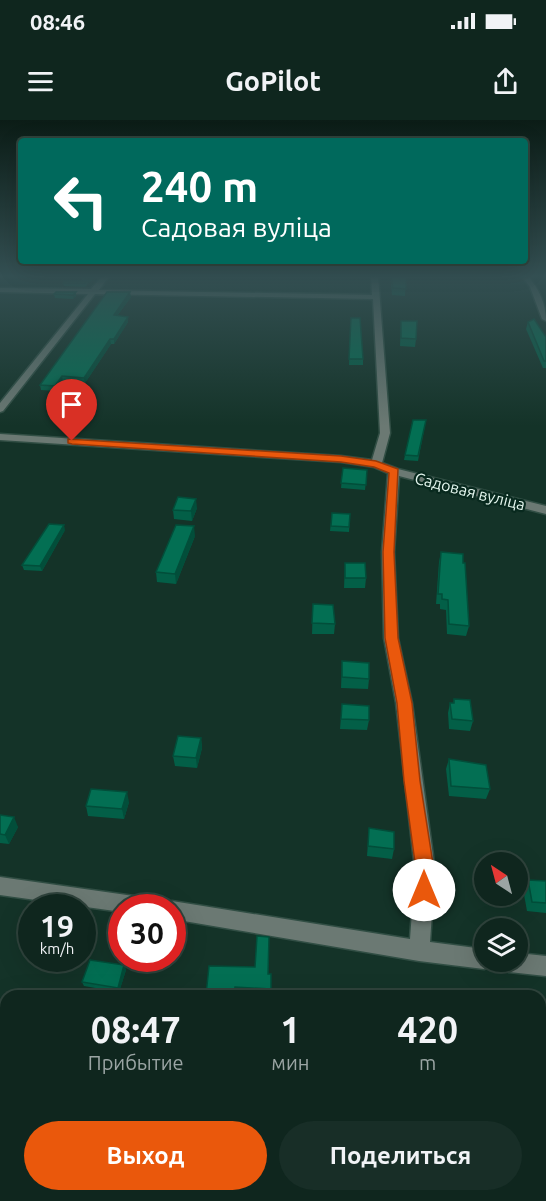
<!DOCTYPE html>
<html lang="ru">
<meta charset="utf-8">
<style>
:root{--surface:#0f261e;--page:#182e27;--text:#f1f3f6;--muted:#9ba5a4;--line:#2f433c;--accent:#ea580c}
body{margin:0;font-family:Ubuntu,sans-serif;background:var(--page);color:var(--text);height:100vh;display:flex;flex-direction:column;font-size:22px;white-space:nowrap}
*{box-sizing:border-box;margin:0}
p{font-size:20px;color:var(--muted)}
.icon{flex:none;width:33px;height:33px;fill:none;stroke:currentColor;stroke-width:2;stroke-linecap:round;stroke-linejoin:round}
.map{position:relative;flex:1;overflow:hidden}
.details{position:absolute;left:0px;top:870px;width:546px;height:212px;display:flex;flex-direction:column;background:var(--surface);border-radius:18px 18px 0 0;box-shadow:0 6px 24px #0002,0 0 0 2px var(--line)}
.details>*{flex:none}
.banner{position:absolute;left:18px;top:18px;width:510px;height:126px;border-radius:6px;box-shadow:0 6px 24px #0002,0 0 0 2px var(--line);background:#00695c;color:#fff;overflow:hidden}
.needle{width:39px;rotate:324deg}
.buttons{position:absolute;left:474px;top:732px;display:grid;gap:12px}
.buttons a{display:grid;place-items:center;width:54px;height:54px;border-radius:50%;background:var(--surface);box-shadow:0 6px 24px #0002,0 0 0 2px var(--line);font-size:30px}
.speed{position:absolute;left:18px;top:774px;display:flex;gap:12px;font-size:30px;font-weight:700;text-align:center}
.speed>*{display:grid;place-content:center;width:78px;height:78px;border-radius:50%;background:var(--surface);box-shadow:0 6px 24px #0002,0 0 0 2px var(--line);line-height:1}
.speed small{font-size:15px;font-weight:400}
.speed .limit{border:9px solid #d22;background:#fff;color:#111}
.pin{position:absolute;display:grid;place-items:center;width:51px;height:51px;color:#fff;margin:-62px -26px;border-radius:50% 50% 50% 0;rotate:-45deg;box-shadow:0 0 6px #0007}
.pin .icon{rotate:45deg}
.me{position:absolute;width:66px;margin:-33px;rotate:0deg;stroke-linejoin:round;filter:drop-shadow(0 0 4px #0008)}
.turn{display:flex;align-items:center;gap:21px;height:126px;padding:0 24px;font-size:27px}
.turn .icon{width:78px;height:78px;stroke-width:2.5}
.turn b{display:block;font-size:42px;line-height:51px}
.eta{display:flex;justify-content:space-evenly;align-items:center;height:102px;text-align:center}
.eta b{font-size:36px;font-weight:600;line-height:42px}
.action{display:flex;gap:12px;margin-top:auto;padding:12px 24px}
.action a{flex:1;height:69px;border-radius:36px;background:var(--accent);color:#fff;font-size:24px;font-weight:600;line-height:69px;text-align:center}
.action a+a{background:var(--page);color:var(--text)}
.status{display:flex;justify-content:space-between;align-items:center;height:42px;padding:0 30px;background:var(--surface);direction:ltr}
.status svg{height:16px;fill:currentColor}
header{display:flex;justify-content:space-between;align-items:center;height:78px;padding:0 24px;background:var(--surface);font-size:27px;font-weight:600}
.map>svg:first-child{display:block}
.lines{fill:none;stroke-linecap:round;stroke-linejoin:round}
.minor-casing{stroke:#314e44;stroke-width:3}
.minor{fill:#6b7973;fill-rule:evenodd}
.wall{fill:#035f47}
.shaded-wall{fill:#024e3a}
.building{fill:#036f53;stroke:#024e3a;stroke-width:1.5}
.route{fill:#ea580c;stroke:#983908;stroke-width:1.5}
.labels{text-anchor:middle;stroke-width:4.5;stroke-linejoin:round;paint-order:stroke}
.far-street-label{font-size:16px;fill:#e4f6ee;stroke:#08291e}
</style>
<div class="status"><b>08:46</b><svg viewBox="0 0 49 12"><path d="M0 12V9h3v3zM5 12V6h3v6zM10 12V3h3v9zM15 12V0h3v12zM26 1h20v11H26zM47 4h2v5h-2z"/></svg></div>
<header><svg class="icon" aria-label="menu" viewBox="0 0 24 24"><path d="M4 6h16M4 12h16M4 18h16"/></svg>GoPilot<svg class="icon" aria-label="share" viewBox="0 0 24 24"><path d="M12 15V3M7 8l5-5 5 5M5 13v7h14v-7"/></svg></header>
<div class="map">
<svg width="546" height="1081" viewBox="0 0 546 1081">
<rect width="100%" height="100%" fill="#143328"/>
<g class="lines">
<!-- minor casing -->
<g class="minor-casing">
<g id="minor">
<path d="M103,155h7l-11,15 273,5 -1,-20h7l12,158 -8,30 16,6 148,37v8l-147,-38 -5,76 4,86 14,65 23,167 -5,72 54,7v13h10l-3,4 -7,3 -65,-8 -247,-42v-11h-50v4l-122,-17v-18l155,22 7,2 2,5 8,-5 238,38 5,-69 -19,-167 -12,-65 -2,-86 6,-79 -14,-6 -33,-5 -341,-22v-6l341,22 31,4 8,-27 -7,-134 -278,-5 -92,117 -3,1v-9l88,-109 -88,-2v-4l91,1z"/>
<path d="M521,155h6c12,14 19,28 19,46l-4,-2 -12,-32z"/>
<path d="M518,833l28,3v20l-37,-4 -7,-3 -3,-7h19z"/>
</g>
</g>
<!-- minor -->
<use href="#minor" class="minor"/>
</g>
<!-- wall -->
<g class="wall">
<path d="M82,155h15l-9,9 -1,-1v2l-2,2 -21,-1 -1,-3 21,-2 -2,-1z"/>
<path d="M390,155h16l-1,21 -13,-1z"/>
<path d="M54,174l22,2 -3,3 -18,-1z"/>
<path d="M131,177l-14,19 11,1v5l-14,22h-3l-26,39 -22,-1 -7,9 -15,-1 -1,-5z"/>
<path d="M351,198l12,41v6h-14z"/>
<path d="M401,201l15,18 -1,8 -15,-1z"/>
<path d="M528,202l18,15v31h-3l-17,-39z"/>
<path d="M426,300l-8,41 -14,-1 1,-5z"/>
<path d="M343,348l24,2 -2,20 -24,-2z"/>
<path d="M197,388l-5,13 -18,-2 -1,-9z"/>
<path d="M332,393l18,1 -1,18 -19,-1z"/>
<path d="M65,410l-23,41 -18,-1 -2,-5z"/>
<path d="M195,416l-19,48 -19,-2 -1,-10z"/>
<path d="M441,432l22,11 6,63 -3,10 -19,-2 -1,-24 -6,-1v-5h-4l3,-42z"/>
<path d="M345,443l21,15 -1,10h-21z"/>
<path d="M313,484l22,20 -1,10h-22z"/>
<path d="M342,541l27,18 -1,10 -27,-1z"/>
<path d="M454,579l19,22 -3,10 -21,-2 -1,-16 2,-10h3z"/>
<path d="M342,584l27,16 -2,10 -27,-1z"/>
<path d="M201,618l1,10 -5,20 -22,-2 -2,-10z"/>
<path d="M449,639l41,30 -4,10 -37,-3 -3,-27z"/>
<path d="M129,682l-5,17 -36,-3 -2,-10z"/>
<path d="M0,695l18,12 -9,17 -9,-1z"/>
<path d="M369,708l25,21 -2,10 -25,-3z"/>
<path d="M528,760l18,1v32l-19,-2 -4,-22z"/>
<path d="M124,845l2,5 -7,22 -35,-6 -2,-4z"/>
<path d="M268,854h3v19l-36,-1v4h-29v-1z"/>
<path d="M546,884v16l-3,-12z"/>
</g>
<!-- shaded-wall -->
<g class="shaded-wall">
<path d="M91,155h6l-9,9 -1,-5z"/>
<path d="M76,172v4l-3,3v-4z"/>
<path d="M130,172l1,5 -17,23v-5z"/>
<path d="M128,197v5l-14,22v-5z"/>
<path d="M110,219l1,5 -26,39 -1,-5z"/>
<path d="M62,256l1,6 -7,9 -1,-5z"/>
<path d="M196,379l1,9 -5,13 -1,-10z"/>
<path d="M64,405l1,5 -23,41 -2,-5z"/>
<path d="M194,406l1,10 -19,48 -1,-10z"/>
<path d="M201,618l1,10 -5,20 -1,-10z"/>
<path d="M127,672l2,10 -5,17 -2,-10z"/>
<path d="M14,697l4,10 -9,17 -4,-9z"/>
<path d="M124,845l2,5 -7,22 -1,-4z"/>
</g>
<!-- building -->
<g class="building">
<path d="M81,155h10l-4,4z"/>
<path d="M391,155h15v14l-13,-1z"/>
<path d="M64,161h22l-1,2h-22z"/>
<path d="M56,172h20l-3,3 -19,-1z"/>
<path d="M107,172h23l-16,23 14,2 -14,22h-4l-26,39 -22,-2 -7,10 -15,-1z"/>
<path d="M351,198h9l3,41h-14z"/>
<path d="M534,199l12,18v24h-2l-16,-39z"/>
<path d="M401,201h16l-1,18 -15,-1z"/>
<path d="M413,300h13l-8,36 -13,-1z"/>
<path d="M343,348l24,2 -1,15 -25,-2z"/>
<path d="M178,377l18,2 -5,12 -18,-1z"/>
<path d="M332,393l18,1 -1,13 -18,-1z"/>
<path d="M49,404l15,1 -24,41 -18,-1z"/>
<path d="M176,405l18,1 -19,48 -19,-2z"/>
<path d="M441,432l22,2v9h2l4,63 -20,-2 -1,-24 -6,-1v-5h-4z"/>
<path d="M345,443h20l1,15h-21z"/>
<path d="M313,484l20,1 2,19 -23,-1z"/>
<path d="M342,541l27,2v16l-27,-2z"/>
<path d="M454,579l16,1 3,21 -21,-2 -2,-16h4z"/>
<path d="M342,584l27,2v14l-28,-1z"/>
<path d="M178,616l23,2 -5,20 -23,-2z"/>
<path d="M449,639l37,6 4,24 -39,-3z"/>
<path d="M91,669l36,3 -5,17 -36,-3z"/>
<path d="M0,695l14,2 -9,18 -5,-1z"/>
<path d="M369,708l25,4v17l-26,-3z"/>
<path d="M528,760l18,1v22l-14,-1z"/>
<path d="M257,816l12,1 -1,37h3v15l-36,-2 -1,8h-28l3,-29 46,1z"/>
<path d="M90,840l34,5 -6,23 -36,-6z"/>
</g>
<!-- sky -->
<linearGradient id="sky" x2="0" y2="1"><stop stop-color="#0b1c16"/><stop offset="0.51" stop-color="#345053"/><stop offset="1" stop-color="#345053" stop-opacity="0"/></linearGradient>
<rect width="546" height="306" fill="url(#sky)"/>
<!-- route -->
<path class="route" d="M68,319l273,17 35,5 22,8 -4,83 4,86 14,65 8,78 14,89 -4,26 -6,2 -7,-2 -2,-6 1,-20 -12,-89 -7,-78 -12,-65 -2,-86 6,-79 -15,-6 -33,-5 -269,-18 -4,-1z"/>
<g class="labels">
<!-- far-street labels -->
<g class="far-street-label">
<text transform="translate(470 371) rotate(14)" y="6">Садовая вуліца</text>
</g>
</g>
</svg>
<div class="buttons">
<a><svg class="needle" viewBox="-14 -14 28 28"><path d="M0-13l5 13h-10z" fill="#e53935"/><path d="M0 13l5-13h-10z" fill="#9ba5a4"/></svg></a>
<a><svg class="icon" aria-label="layers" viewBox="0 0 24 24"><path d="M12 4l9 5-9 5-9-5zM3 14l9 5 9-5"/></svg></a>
</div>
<div class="speed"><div>19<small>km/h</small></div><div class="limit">30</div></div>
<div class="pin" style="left:72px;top:321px;background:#d93025"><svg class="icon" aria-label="arrive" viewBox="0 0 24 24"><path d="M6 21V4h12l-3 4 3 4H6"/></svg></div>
<svg class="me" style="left:424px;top:770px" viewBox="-20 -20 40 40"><circle r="19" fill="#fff"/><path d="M0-13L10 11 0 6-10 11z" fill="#ea580c"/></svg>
<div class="banner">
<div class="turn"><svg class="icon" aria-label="left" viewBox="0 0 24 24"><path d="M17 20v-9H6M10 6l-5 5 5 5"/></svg><div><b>240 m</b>Садовая вуліца</div></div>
</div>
<section class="details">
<div class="eta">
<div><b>08:47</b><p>Прибытие</p></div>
<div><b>1</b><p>мин</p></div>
<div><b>420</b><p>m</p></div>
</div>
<div class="action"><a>Выход</a><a>Поделиться</a></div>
</section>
</div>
